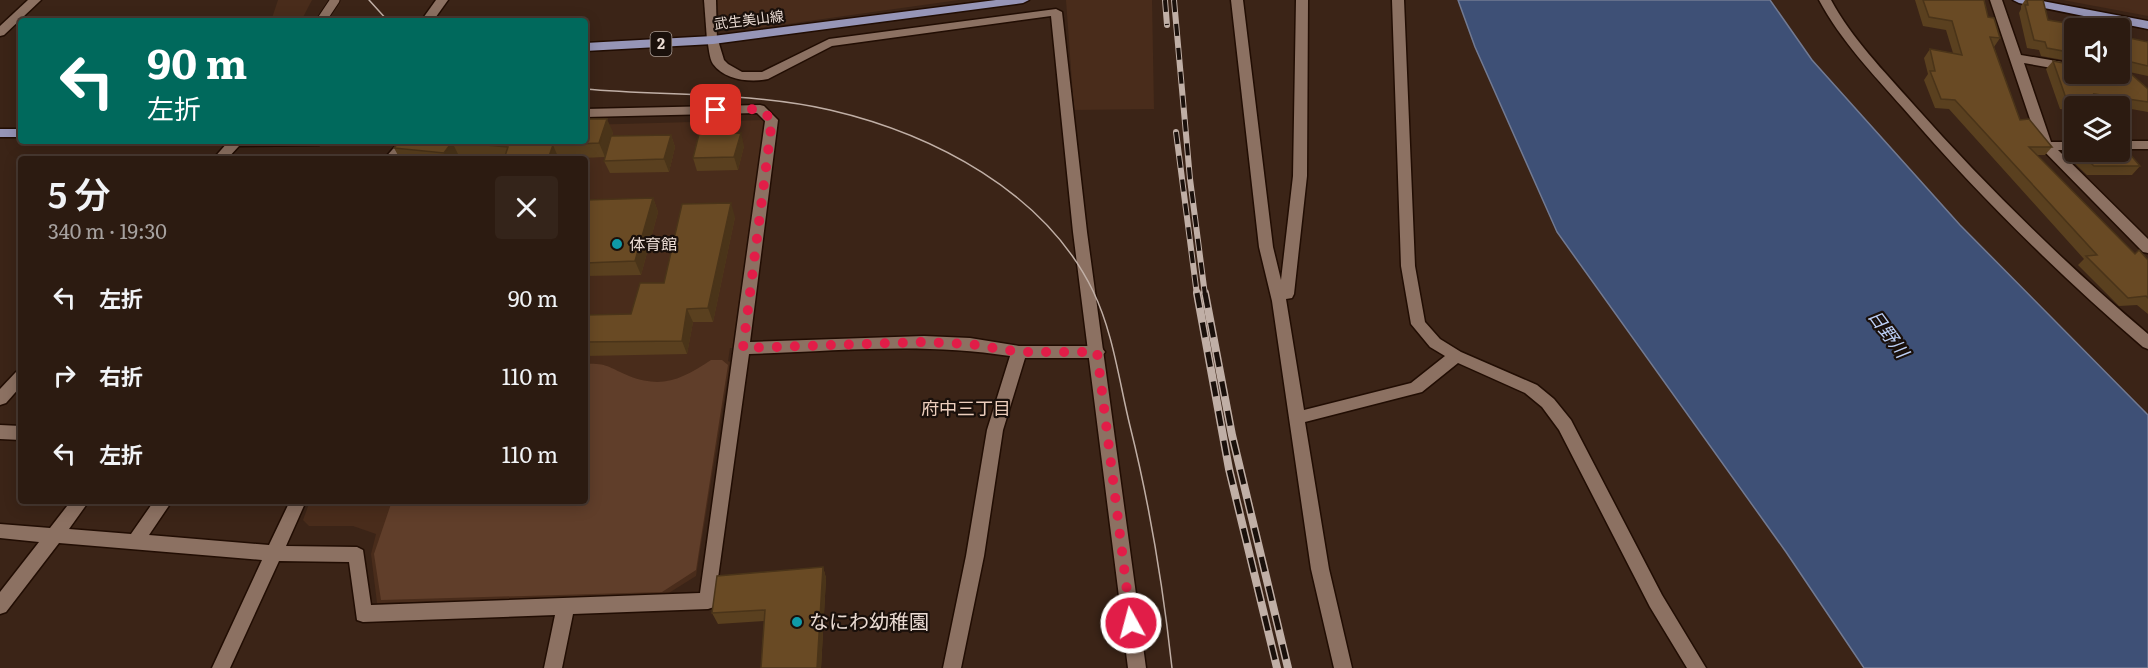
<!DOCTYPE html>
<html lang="ja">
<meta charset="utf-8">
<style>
:root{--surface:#2c1b11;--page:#34241a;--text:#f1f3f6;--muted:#a6a19f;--line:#483931}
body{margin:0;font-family:Literata,"Noto Sans JP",serif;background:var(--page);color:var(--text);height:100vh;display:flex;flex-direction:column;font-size:22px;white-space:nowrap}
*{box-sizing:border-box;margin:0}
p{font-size:20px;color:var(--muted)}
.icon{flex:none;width:33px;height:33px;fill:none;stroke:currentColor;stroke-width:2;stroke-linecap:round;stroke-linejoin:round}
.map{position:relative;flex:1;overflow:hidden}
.details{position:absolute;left:18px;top:156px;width:570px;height:348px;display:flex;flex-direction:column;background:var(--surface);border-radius:6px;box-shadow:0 3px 15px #0003,0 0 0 2px var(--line)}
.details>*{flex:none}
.top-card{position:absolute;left:18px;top:18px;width:570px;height:126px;border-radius:6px;box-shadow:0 3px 15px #0003,0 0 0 2px var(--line);background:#00695c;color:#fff;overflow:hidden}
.fabs{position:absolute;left:2064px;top:18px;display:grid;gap:12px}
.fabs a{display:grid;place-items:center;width:66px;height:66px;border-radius:6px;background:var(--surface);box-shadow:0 3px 15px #0003,0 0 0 2px var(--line);font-size:30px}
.pin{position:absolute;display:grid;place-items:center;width:51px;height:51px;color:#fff;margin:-26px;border-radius:12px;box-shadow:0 3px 9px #0006}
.me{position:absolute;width:66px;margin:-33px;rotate:353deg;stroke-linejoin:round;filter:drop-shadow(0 0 4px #0008)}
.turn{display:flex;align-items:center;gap:21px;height:126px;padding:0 30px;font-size:27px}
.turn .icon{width:78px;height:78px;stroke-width:2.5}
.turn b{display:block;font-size:42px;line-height:51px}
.round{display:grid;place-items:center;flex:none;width:63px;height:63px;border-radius:6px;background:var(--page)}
.overview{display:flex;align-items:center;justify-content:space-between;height:102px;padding:0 30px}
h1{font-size:36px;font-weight:600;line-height:45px}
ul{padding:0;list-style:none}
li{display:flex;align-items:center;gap:18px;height:78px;padding:0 30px}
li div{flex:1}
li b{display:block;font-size:22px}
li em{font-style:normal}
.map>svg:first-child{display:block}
.built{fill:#492c1b}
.green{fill:#603e2a}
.water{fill:#3e5076;stroke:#727a92;stroke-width:1.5}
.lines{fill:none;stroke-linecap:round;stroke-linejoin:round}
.service-casing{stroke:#210d03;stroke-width:11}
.minor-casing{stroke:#210d03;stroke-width:3}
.tertiary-casing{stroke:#210d03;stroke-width:3}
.primary-casing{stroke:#210d03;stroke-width:3}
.service{stroke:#8c7162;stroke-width:9}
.minor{fill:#8c7162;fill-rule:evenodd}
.tertiary{fill:#8c7162;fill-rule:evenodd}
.primary{fill:#9695b7;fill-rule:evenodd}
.tram{stroke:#c0afa6;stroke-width:1.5}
.rail-far1-casing{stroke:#c0afa6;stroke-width:6}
.rail-casing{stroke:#c0afa6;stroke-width:8}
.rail-far1{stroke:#1a100b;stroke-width:4;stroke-dasharray:12;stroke-linecap:butt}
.rail{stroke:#1a100b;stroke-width:5;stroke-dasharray:15;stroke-linecap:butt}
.wall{fill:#5a401f}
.shaded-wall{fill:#4a3419}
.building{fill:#694a24;stroke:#4a3419;stroke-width:1.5}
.route{stroke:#e11d48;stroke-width:10;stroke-dasharray:0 18}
.culture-dot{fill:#0f9aa8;stroke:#1a100b;stroke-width:2}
.labels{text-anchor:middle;stroke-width:4.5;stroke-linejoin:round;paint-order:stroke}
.far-street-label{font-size:14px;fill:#eadbd3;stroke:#1a100b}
.shield{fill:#1a100b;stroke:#ac9e97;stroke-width:1.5}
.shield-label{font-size:15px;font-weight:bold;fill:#eadbd3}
.poi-label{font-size:16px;fill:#eadbd3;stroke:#1a100b;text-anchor:start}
.water-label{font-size:18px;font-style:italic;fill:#bdd0f7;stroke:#1a100b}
.neighbourhood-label{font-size:18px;fill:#eccebd;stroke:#1a100b}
.near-poi-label{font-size:20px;fill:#eadbd3;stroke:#1a100b;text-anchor:start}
</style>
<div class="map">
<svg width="2148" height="668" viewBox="0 0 2148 668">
<rect width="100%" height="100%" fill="#3b2417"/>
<!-- built -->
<g class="built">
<path d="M278,0h34l-11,21h-30z"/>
<path d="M717,0h242l-207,29 -33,-10z"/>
<path d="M1066,0h86l2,109 -80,1z"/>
<path d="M2063,0h85v16z"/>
<path d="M766,120l-29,228h-7l-2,13 2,1 -34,214 -32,20 -287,7 -6,-49 5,-20 -23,-8h-44l-6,-6 7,-19h275v-342h-90l12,-18h78v-16z"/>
</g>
<!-- green -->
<path class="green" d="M711,360h11l6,5 -32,205 -34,22 -281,8 -7,-46 18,-53h193v-137c23,-1 24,4 44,12 34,13 53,3 82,-16z"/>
<!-- water -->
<path class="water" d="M1458,0h312l42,60 148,165 188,190v253h-284l-78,-116 -229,-320 -82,-185z"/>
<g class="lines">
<!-- service casing -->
<g class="service-casing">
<path id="service" d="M321,21l14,-21"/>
</g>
<!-- minor casing -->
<g class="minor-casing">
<g id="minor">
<path d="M436,0h12l-15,21h-12z"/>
<path d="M704,0h12l1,43 -4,1 -6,-4z"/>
<path d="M1231,0h12l30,247 8,33 12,-104 3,-176h12l-1,176 -13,118 -2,4 -6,1 18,111 107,-27 34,-27 -15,-9 -19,-23 -10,-58 -9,-266h12l11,266 10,56 15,17 21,13 76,33 17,14 17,21 91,175 44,73h-19l-37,-61 -91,-177 -17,-23 -17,-14 -67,-30 -36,29 -117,30 24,147 23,99h-18l-23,-99 -39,-268 -13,-54z"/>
<path d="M1819,0h12c21,39 53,71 82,104 73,82 151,159 235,230v15l-5,-2c-86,-74 -166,-153 -240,-239 -30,-34 -62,-67 -84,-108z"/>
<path d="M1990,0h12l19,55 53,9v8l-50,-9 27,79h23v8h-16l90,89v14l-5,-1 -104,-106z"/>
<path d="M760,105l4,1 14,14 -28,222 174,-6 46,2 49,8h78l5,2 3,4 -3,4 -5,2h-72l-22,72 -19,126 -23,112h-18l23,-112 21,-126 23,-74c-86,-14 -174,-5 -261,-2l-35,253 -6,2 -135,5 -11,54h-18l11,-53 -192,7 -6,-2 -8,-58 -70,-1 -49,107h-18l50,-108 -203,-17 -53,69 -6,2v-22l39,-50 -39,-4v-14l50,4 21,-27h18l-20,28 62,5 23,-33h18l-23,34 120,10 21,-44h16l-20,45 71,1 6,3 8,55 329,-12 65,-472 -8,-8 -172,4v-8z"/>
<path d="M229,141h96l-6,4 -80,1 -12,13h-14z"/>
<path d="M400,141h13l-15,18h-14z"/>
<rect x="2120" y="141" width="28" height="8"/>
<path d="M21,370v16l-15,17 -6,2v-16l16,-17z"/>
<path d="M0,425l21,1v14l-21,-1z"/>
</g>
</g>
<!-- tertiary casing -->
<g class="tertiary-casing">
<g id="tertiary">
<path d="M28,0h13l-37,35 -4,1v-10z"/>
<path d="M1056,9l6,3 25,220 59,436h-18l-55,-436 -22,-216 -219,30 -64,33c-17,4 -44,1 -55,-15 -4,-6 -4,-17 -6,-24l6,-4 4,1 7,23 4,4 14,8h20l67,-33z"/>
</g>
</g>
<!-- primary casing -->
<g class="primary-casing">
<g id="primary">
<path d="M996,0h33l-6,3 -310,41 -128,7v-8l128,-7z"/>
<path d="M2013,0h24l111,21v8l-129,-26z"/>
<rect x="0" y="129" width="21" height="8"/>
</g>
</g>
<!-- service -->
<use href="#service" class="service"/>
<!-- minor -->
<use href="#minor" class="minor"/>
<!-- tertiary -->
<use href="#tertiary" class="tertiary"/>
<!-- primary -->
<use href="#primary" class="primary"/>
<!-- tram -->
<g class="tram">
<path d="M369,0l19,21"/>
<path d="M585,89c81,7 165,3 245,21 103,24 215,82 263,181 20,41 26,90 37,135 20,80 33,160 42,242"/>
</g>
<!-- rail-far1 casing -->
<g class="rail-far1-casing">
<g id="rail-far1">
<path d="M1165,0l2,25"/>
<path d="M1174,0l16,179 15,116"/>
<path d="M1176,132l21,163"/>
</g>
</g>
<!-- rail casing -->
<g class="rail-casing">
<g id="rail">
<path d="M1197,293l32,176 48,199"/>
<path d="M1205,293l27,142 56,233"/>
</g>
</g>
<!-- rail-far1 -->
<use href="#rail-far1" class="rail-far1"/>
<!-- rail -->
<use href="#rail" class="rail"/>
</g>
<!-- wall -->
<g class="wall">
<path d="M1915,0h69l4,17 12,21 -6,9 26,73 32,27 -7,8h-8l98,99 13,6v54l-11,-9 -18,1 -41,-41 6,-6 -135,-150 -14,-1 -11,-28 4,-6 -4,-16 6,-9 23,4 -7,-23 -23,-4z"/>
<path d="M2025,0h15l8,20 26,8v34l-33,-6 -2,-6 -12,-2 -8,-35 2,-4v-3z"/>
<path d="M2120,36l28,6v34l-28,-6z"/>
<path d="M2053,61l95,28v23l-28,-5v-1l-22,-2 1,2h-25v12l-5,-1 -2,-7 -7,-1 -14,-40z"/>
<path d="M613,132l-1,4 59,-1 4,12 -6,25 -59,1 -6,-12 4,-15 -3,11 -46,2h-64l-36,-3 -2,3h-57l-6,-11 6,-7z"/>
<path d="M744,146l-6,24 -41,1 -4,-13z"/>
<path d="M2074,147v5h46l20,14 -8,9h-45l-20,-19z"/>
<path d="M653,198l5,14 -17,63 -56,1v-76z"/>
<path d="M735,217l-22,105h-20l-6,32 -102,2v-41l46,-1z"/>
<path d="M823,567l3,11 -5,90h-60l3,-47 -46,3 -6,-11z"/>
</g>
<!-- shaded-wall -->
<g class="shaded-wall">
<path d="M607,119l6,13 -8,25 -6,-14z"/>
<path d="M741,133l3,13 -6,24 -4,-13z"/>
<path d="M671,135l4,12 -6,25 -5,-13z"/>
<path d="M452,142l7,14 -2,3h-10l-3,-6z"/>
<path d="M553,145l6,14h-11z"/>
<path d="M653,198l5,14 -17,63 -6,-14z"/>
<path d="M731,203l4,14 -22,105 -5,-14z"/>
<path d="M687,309l6,13 -6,32 -5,-13z"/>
<path d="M823,567l3,11 -5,90h-4z"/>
</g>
<!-- building -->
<g class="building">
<path d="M1923,0h61l4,17 6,1 6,20 -10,-1 30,83 9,-1 23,28h-23l106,107 4,-4 9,10v38l-2,-2 -18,2 -42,-42 11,-1 -142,-155 -14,-1 -11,-28h5l-5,-22 32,6 -10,-34 -23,-4z"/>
<path d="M2027,0h16l5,20 48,8h-22v25l-27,-5 -2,-6 -11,-2 -9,-35h3z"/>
<path d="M2120,36l28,6v24l-21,-5 -7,1z"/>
<path d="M2053,61l21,4v9h46v-2l11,2 17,15v13l-54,-8 5,12h-23l-2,-4 -7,-1z"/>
<path d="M585,119h22l-8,24 -46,2 -5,14h-44l4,-12 -56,-5 -8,11 -50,-5 6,-7h185z"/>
<path d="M741,133l-7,24 -41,1 6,-24z"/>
<path d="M671,135l-7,24 -60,2 7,-25z"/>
<path d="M2120,147h4l16,19h-46l-15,-14h41z"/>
<path d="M653,198l-18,63 -50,2v-63z"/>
<path d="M731,203l-23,105 -21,1 -5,32 -97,1v-27l46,-1 9,-31h24l18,-79z"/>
<path d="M823,567l-6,101h-56l4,-58 -53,3 5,-37z"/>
</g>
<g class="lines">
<!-- route -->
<path class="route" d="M716,110l44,-1 12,11 -29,228 181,-6 46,2 49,8h78l34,271"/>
</g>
<!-- markers -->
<g class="culture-dot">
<circle cx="617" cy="244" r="6"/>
<circle cx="797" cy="622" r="6"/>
</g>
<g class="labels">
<!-- far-street labels -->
<g class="far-street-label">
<text transform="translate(749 20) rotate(-7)" y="5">武生美山線</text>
</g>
<!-- shield labels -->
<rect class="shield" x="650.5" y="32" width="21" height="24" rx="4.5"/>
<g class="shield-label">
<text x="661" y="49">2</text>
</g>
<!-- poi labels -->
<g class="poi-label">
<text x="629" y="250">体育館</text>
</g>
<!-- water labels -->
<g class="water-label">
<text transform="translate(1888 334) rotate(54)" y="6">日野川</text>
</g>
<!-- neighbourhood labels -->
<g class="neighbourhood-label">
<text x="966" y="415">府中三丁目</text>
</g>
<!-- near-poi labels -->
<g class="near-poi-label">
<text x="809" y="629">なにわ幼稚園</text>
</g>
</g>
</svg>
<div class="fabs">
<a><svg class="icon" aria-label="sound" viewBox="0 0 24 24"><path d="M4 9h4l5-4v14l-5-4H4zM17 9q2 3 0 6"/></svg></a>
<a><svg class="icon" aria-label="layers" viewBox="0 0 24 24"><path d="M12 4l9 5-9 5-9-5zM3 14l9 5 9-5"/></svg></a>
</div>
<div class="pin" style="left:716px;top:110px;background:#d93025"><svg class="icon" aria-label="arrive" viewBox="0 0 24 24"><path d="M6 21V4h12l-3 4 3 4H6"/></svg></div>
<svg class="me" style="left:1131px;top:623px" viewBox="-20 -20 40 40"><circle r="17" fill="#e11d48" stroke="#fff" stroke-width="3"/><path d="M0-11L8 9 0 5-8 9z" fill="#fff"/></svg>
<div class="top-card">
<div class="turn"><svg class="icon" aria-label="left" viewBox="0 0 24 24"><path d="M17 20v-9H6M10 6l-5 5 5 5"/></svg><div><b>90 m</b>左折</div></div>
</div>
<section class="details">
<div class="overview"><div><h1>5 分</h1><p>340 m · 19:30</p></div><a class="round"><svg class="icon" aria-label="close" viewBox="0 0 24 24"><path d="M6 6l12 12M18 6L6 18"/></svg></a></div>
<ul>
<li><svg class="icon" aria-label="left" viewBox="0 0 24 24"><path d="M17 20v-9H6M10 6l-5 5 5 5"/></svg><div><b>左折</b></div><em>90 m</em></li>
<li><svg class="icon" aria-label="right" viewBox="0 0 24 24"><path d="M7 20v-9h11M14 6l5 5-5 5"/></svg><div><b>右折</b></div><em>110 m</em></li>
<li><svg class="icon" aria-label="left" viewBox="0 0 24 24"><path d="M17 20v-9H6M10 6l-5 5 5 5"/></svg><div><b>左折</b></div><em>110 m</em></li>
</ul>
</section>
</div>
